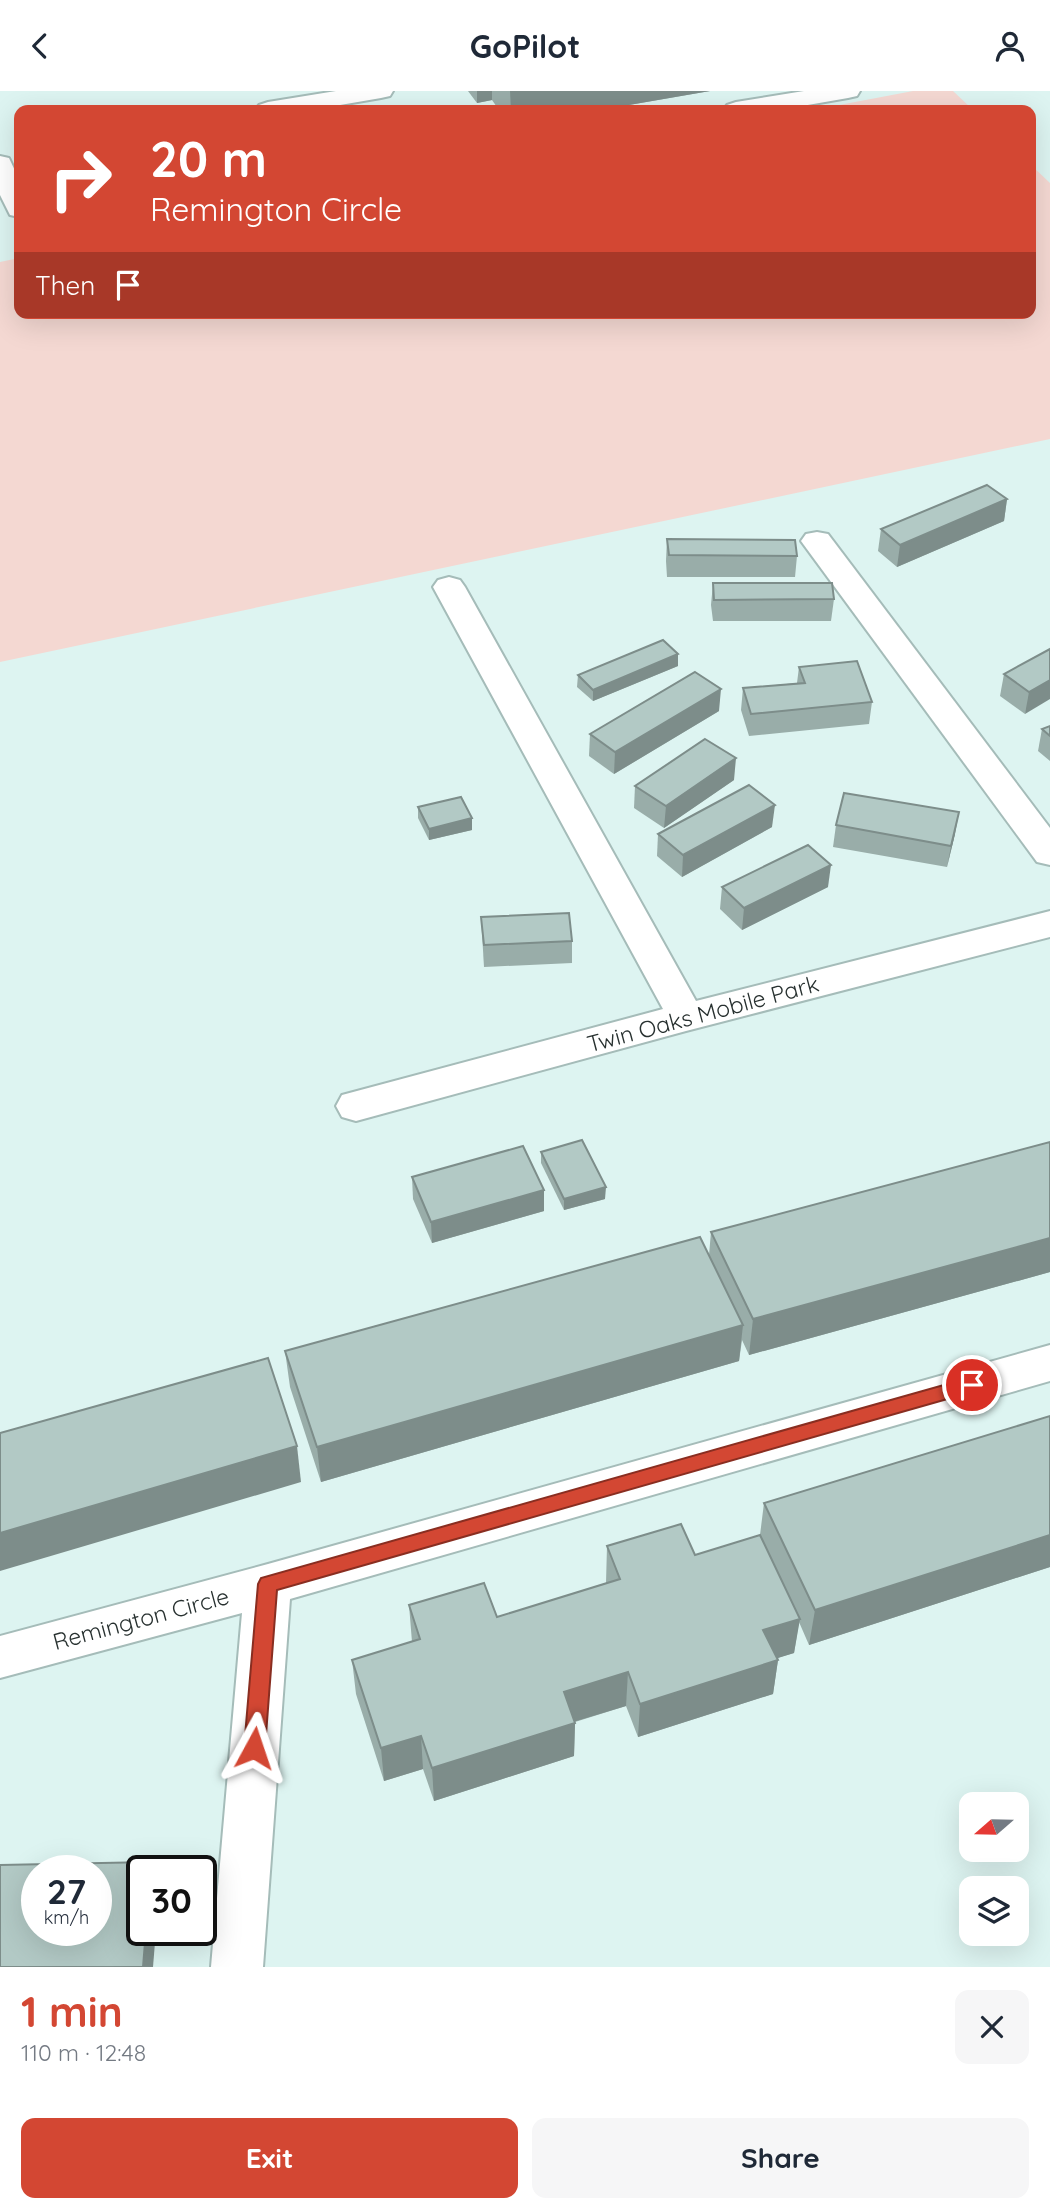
<!DOCTYPE html>
<meta charset="utf-8">
<style>
:root{--surface:#fff;--page:#f6f6f7;--text:#1f2937;--muted:#747a83;--accent:#d34733}
body{margin:0;font-family:Quicksand,sans-serif;background:var(--page);color:var(--text);height:100vh;display:flex;flex-direction:column;font-size:26px;white-space:nowrap}
*{box-sizing:border-box;margin:0}
p{font-size:23px;color:var(--muted)}
.icon{flex:none;width:38px;height:38px;fill:none;stroke:currentColor;stroke-width:2;stroke-linecap:round;stroke-linejoin:round}
.map{position:relative;height:1876px;overflow:hidden}
.details{display:flex;flex-direction:column;background:var(--surface);flex:1}
.details>*{flex:none}
.guide{position:absolute;left:14px;top:14px;width:1022px;height:214px;border-radius:14px;box-shadow:0 7px 28px #0002;background:#d34733;color:#fff;overflow:hidden}
.needle{width:46px;rotate:250deg}
.tools{position:absolute;left:959px;top:1701px;display:grid;gap:14px}
.tools a{display:grid;place-items:center;width:70px;height:70px;border-radius:14px;background:var(--surface);box-shadow:0 7px 28px #0002;font-size:35px}
.speed{position:absolute;left:21px;top:1764px;display:flex;gap:14px;font-size:35px;font-weight:700;text-align:center}
.speed>*{display:grid;place-content:center;width:91px;height:91px;border-radius:50%;background:var(--surface);box-shadow:0 7px 28px #0002;line-height:1}
.speed small{font-size:18px;font-weight:400}
.speed .limit{border:4px solid #111;border-radius:10px;background:#fff;color:#111}
.pin{position:absolute;display:grid;place-items:center;width:60px;height:60px;color:#fff;margin:-30px;border:4px solid #fff;border-radius:50%;box-shadow:0 2px 7px #0007}
.me{position:absolute;width:77px;margin:-38px;rotate:5deg;stroke-linejoin:round;filter:drop-shadow(0 0 5px #0008)}
.turn{display:flex;align-items:center;gap:24px;height:147px;padding:0 21px;font-size:32px}
.turn .icon{width:91px;height:91px;stroke-width:2.5}
.turn b{display:block;font-size:49px;line-height:60px}
.then{display:flex;align-items:center;height:66px;padding:0 21px;background:#0003;gap:14px;font-size:26px}
.round{display:grid;place-items:center;flex:none;width:74px;height:74px;border-radius:14px;background:var(--page)}
.summary{display:flex;align-items:center;justify-content:space-between;height:119px;padding:0 21px}
h1{font-size:42px;font-weight:700;line-height:52px;color:var(--accent)}
.primary-button{display:flex;gap:14px;margin-top:auto;padding:14px 21px}
.primary-button a{flex:1;height:80px;border-radius:14px;background:var(--accent);color:#fff;font-size:28px;font-weight:700;line-height:80px;text-align:center}
.primary-button a+a{background:var(--page);color:var(--text)}
header{display:flex;justify-content:space-between;align-items:center;height:91px;padding:0 21px;background:var(--surface);font-size:32px;font-weight:700}
.map>svg:first-child{display:block}
.green{fill:#f4d8d2}
.lines{fill:none;stroke-linecap:round;stroke-linejoin:round}
.minor-casing{stroke:#a5bcb9;stroke-width:4}
.minor{fill:#fff;fill-rule:evenodd}
.wall{fill:#99ada9}
.shaded-wall{fill:#7d8d8a}
.building{fill:#b2c9c5;stroke:#7d8d8a;stroke-width:2;fill-rule:evenodd}
.route{fill:#d34733;stroke:#892e21;stroke-width:2}
.labels{text-anchor:middle;stroke-width:6;stroke-linejoin:round;paint-order:stroke}
.street-label{font-size:23px;fill:#283130;stroke:#fff}
</style>
<header><svg class="icon" aria-label="back" viewBox="0 0 24 24"><path d="M15 5l-7 7 7 7"/></svg>GoPilot<svg class="icon" aria-label="person" viewBox="0 0 24 24"><circle cx="12" cy="8" r="4"/><path d="M4 21q1-7 8-7t8 7"/></svg></header>
<div class="map">
<svg width="1050" height="1876" viewBox="0 0 1050 1876">
<rect width="100%" height="100%" fill="#ddf4f1"/>
<!-- green -->
<g class="green">
<path d="M913,0h40l20,19h-160z"/>
<path d="M1031,74l19,18v256l-1050,223v-400l19,-4v55h1012z"/>
</g>
<g class="lines">
<!-- minor casing -->
<g class="minor-casing">
<g id="minor">
<path d="M336,0h57l-3,5 -9,2 -70,12h-56l4,-5 9,-3z"/>
<path d="M804,0h56l-3,5 -9,2 -69,12h-56l4,-5 9,-3z"/>
<path d="M0,65l9,2 10,21v38l-9,-2 -10,-20z"/>
<path d="M817,441l11,2 222,294v37l-13,-3 -236,-321 5,-7z"/>
<path d="M449,486l11,3 5,7 231,414 354,-90v26l-364,94 -330,90 -14,-4 -6,-11 6,-11 321,-86 -230,-422 5,-7z"/>
<path d="M1050,1254v36l-760,218 -27,368h-52l31,-354 -242,65v-42l268,-72z"/>
</g>
</g>
<!-- minor -->
<use href="#minor" class="minor"/>
</g>
<!-- wall -->
<g class="wall">
<path d="M468,0h242l-110,19h-101l-7,-10 -15,3z"/>
<path d="M1007,408l-3,22 -107,46 -19,-16 3,-22z"/>
<path d="M667,448l130,17 -2,21h-128l-1,-16z"/>
<path d="M713,492l121,16 -3,22h-118l-2,-16z"/>
<path d="M1050,558l-25,65 -25,-18 4,-22z"/>
<path d="M678,575l-85,35 -16,-14 1,-12z"/>
<path d="M799,576l73,35 -3,22 -120,12 -8,-26 2,-22 54,-5z"/>
<path d="M719,620l-105,63 -25,-18 1,-22z"/>
<path d="M1050,635v35l-12,-10 4,-22z"/>
<path d="M734,689l-70,48 -30,-20 1,-22z"/>
<path d="M418,716l54,11v12l-43,10 -11,-22z"/>
<path d="M836,734l119,9 -8,33 -114,-20z"/>
<path d="M772,736l-90,50 -25,-21 1,-22z"/>
<path d="M722,796h106l-86,43 -22,-21z"/>
<path d="M481,826l91,24v22l-88,4z"/>
<path d="M1050,1051v130l-301,83 -7,-15 -3,21 -418,121 -31,-95 -5,-36 424,-96 2,-23z"/>
<path d="M541,1061l64,47 -41,11 -23,-47z"/>
<path d="M412,1086l132,34 -112,32 -19,-44z"/>
<path d="M1050,1325v151l-241,78 -10,-23 -5,31 -17,5 1,2 -5,34 -135,43 -12,-31 -51,16 -1,34 -140,45 -11,-32 -39,12 -28,-87 -4,-34 60,-18 -3,-37 88,12 109,-34 1,-37 88,9 65,-20 4,-32z"/>
</g>
<!-- shaded-wall -->
<g class="shaded-wall">
<path d="M477,0h15v9l-15,3z"/>
<path d="M510,0h200l-110,19h-89z"/>
<path d="M1007,408l-3,22 -107,46 3,-22z"/>
<path d="M678,563v12l-85,35v-11z"/>
<path d="M1050,589v19l-25,15 4,-22z"/>
<path d="M721,598l-2,22 -105,63 1,-22z"/>
<path d="M736,667l-2,22 -70,48 2,-22z"/>
<path d="M775,714l-3,22 -90,50 1,-22z"/>
<path d="M959,721l-4,22 -8,33 4,-21z"/>
<path d="M472,727v12l-43,10v-11z"/>
<path d="M831,774l-3,22 -86,43 2,-22z"/>
<path d="M606,1096l-1,12 -41,11v-11z"/>
<path d="M544,1099v21l-112,32 -1,-21z"/>
<path d="M1050,1147v34l-301,83 4,-36z"/>
<path d="M743,1234l-4,36 -418,121 -4,-35z"/>
<path d="M297,1355l4,36 -301,89v-38z"/>
<path d="M1050,1444v32l-241,78 6,-35z"/>
<path d="M800,1528l-6,34 -35,11 4,-34z"/>
<path d="M778,1569l-5,34 -135,43 2,-33z"/>
<path d="M628,1581l-2,34 -63,19 1,-33z"/>
<path d="M575,1632l-1,33 -140,45 -2,-33z"/>
<path d="M421,1645l2,33 -39,12 -3,-33z"/>
<path d="M146,1839h10l-3,37h-10z"/>
</g>
<!-- building -->
<g class="building">
<path d="M987,394l20,14 -107,46 -19,-16z"/>
<path d="M667,448l128,1 2,16 -128,-1z"/>
<path d="M713,492h119l2,16 -120,1z"/>
<path d="M663,549l15,14 -85,36 -15,-15z"/>
<path d="M1050,558v31l-21,12 -25,-18z"/>
<path d="M857,570l15,41 -121,12 -8,-26 62,-5 -6,-16z"/>
<path d="M695,581l26,17 -106,63 -25,-18z"/>
<path d="M1050,635v10l-8,-7z"/>
<path d="M705,648l31,19 -70,48 -31,-20z"/>
<path d="M749,694l26,20 -92,50 -25,-21z"/>
<path d="M844,702l115,19 -8,34 -115,-21z"/>
<path d="M461,706l11,21 -43,11 -11,-22z"/>
<path d="M808,754l23,20 -87,43 -22,-21z"/>
<path d="M569,822l3,28 -88,4 -3,-28z"/>
<path d="M582,1049l24,47 -42,12 -23,-47z"/>
<path d="M1050,1051v96l-297,81 -42,-87z"/>
<path d="M523,1055l21,44 -113,32 -19,-45z"/>
<path d="M700,1146l43,88 -426,122 -32,-96z"/>
<path d="M268,1267l29,88 -297,87v-100z"/>
<path d="M1050,1325v119l-235,75 -51,-107z"/>
<path d="M681,1433l14,31 65,-20 40,84 -37,11 15,30 -138,44 -12,-32 -64,20 11,31 -143,45 -11,-32 -40,12 -29,-88 68,-21 -11,-34 75,-22 13,34 123,-38 -13,-33z"/>
<path d="M151,1771l-1,9h-8v59h4l-3,37h-143v-102zM37,1780h59v59h-59z"/>
</g>
<!-- route -->
<path class="route" d="M972,1286l6,2 3,6 -3,5 -6,2 -695,198 -12,158 -3,7 -8,3 -7,-3 -3,-7 14,-164 3,-6z"/>
<g class="labels">
<!-- street labels -->
<g class="street-label">
<text transform="translate(703 923) rotate(-15)" y="8">Twin Oaks Mobile Park</text>
<text transform="translate(141 1528) rotate(-15)" y="8">Remington Circle</text>
</g>
</g>
</svg>
<div class="tools">
<a><svg class="needle" viewBox="-14 -14 28 28"><path d="M0-13l5 13h-10z" fill="#e53935"/><path d="M0 13l5-13h-10z" fill="#747a83"/></svg></a>
<a><svg class="icon" aria-label="layers" viewBox="0 0 24 24"><path d="M12 4l9 5-9 5-9-5zM3 14l9 5 9-5"/></svg></a>
</div>
<div class="speed"><div>27<small>km/h</small></div><div class="limit">30</div></div>
<div class="pin" style="left:972px;top:1294px;background:#d93025"><svg class="icon" aria-label="arrive" viewBox="0 0 24 24"><path d="M6 21V4h12l-3 4 3 4H6"/></svg></div>
<svg class="me" style="left:254px;top:1657px" viewBox="-20 -20 40 40"><path d="M0-17L14 15 0 8-14 15z" fill="#d34733" stroke="#fff" stroke-width="4"/></svg>
<div class="guide">
<div class="turn"><svg class="icon" aria-label="right" viewBox="0 0 24 24"><path d="M7 20v-9h11M14 6l5 5-5 5"/></svg><div><b>20 m</b>Remington Circle</div></div>
<div class="then">Then<svg class="icon" aria-label="arrive" viewBox="0 0 24 24"><path d="M6 21V4h12l-3 4 3 4H6"/></svg></div>
</div>
</div>
<section class="details">
<div class="summary"><div><h1>1 min</h1><p>110 m · 12:48</p></div><a class="round"><svg class="icon" aria-label="close" viewBox="0 0 24 24"><path d="M6 6l12 12M18 6L6 18"/></svg></a></div>
<div class="primary-button"><a>Exit</a><a>Share</a></div>
</section>
